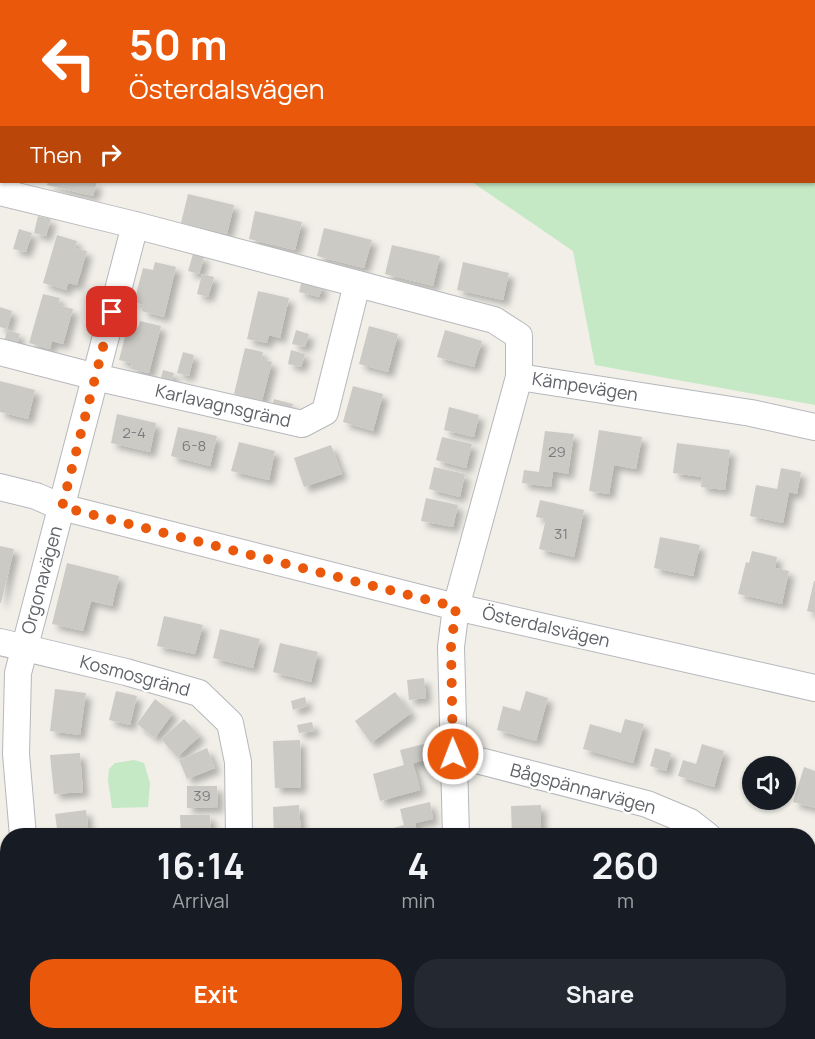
<!DOCTYPE html>
<meta charset="utf-8">
<style>
:root{--surface:#171b24;--page:#242831;--text:#f1f3f6;--muted:#9ea1a6;--accent:#ea580c}
body{margin:0;font-family:Manrope,sans-serif;background:var(--page);color:var(--text);height:100vh;display:flex;flex-direction:column;font-size:22px;white-space:nowrap}
*{box-sizing:border-box;margin:0}
p{font-size:20px;color:var(--muted)}
.icon{flex:none;width:33px;height:33px;fill:none;stroke:currentColor;stroke-width:2;stroke-linecap:round;stroke-linejoin:round}
.map{position:relative;flex:1;overflow:hidden}
.details{position:absolute;left:0px;top:828px;width:816px;height:212px;display:flex;flex-direction:column;background:var(--surface);border-radius:24px 24px 0 0;box-shadow:0 2px 4px #0004}
.details>*{flex:none}
.top-card{position:absolute;left:0px;top:0px;width:816px;height:183px;box-shadow:0 2px 4px #0004;background:#ea580c;color:#fff;overflow:hidden}
.fabs{position:absolute;left:742px;top:756px;display:grid;gap:12px}
.fabs a{display:grid;place-items:center;width:54px;height:54px;border-radius:50%;background:var(--surface);box-shadow:0 2px 4px #0004;font-size:30px}
.pin{position:absolute;display:grid;place-items:center;width:51px;height:51px;color:#fff;margin:-26px;border-radius:12px;box-shadow:0 3px 9px #0006}
.me{position:absolute;width:66px;margin:-33px;rotate:359deg;stroke-linejoin:round;filter:drop-shadow(0 0 4px #0008)}
.turn{display:flex;align-items:center;gap:21px;height:126px;padding:0 30px;font-size:27px}
.turn .icon{width:78px;height:78px;stroke-width:2.5}
.turn b{display:block;font-size:42px;line-height:51px}
.then{display:flex;align-items:center;height:57px;padding:0 30px;background:#0003;gap:12px;font-size:22px}
.eta{display:flex;justify-content:space-evenly;align-items:center;height:102px;text-align:center}
.eta b{font-size:36px;font-weight:700;line-height:42px}
.button{display:flex;gap:12px;margin-top:auto;padding:12px 30px}
.button a{flex:1;height:69px;border-radius:24px;background:var(--accent);color:#fff;font-size:24px;font-weight:700;line-height:69px;text-align:center}
.button a+a{background:var(--page);color:var(--text)}
.map>svg:first-child{display:block}
.green{fill:#c5e8c5}
.building{fill:#cccac5;filter:url(#shadow)}
.lines{fill:none;stroke-linecap:round;stroke-linejoin:round}
.minor-casing{stroke:#b5b8bc;stroke-width:28}
.minor{stroke:#fff;stroke-width:26}
.route{stroke:#ea580c;stroke-width:10;stroke-dasharray:0 18}
.labels{text-anchor:middle;stroke-width:4.5;stroke-linejoin:round;paint-order:stroke}
.number-label{font-size:15px;fill:#7a7d7f}
.street-label{font-size:18px;fill:#5f6368;stroke:#fff}
</style>
<div class="map">
<svg width="815" height="1039" viewBox="0 0 815 1039">
<defs>
<filter id="shadow"><feDropShadow dx="5.5" dy="5.5" stdDeviation="3" flood-color="#0004"/></filter>
</defs>
<rect width="100%" height="100%" fill="#f1efe8"/>
<!-- green -->
<g class="green">
<path d="M0,0h815v405l-220,-40 -22,-114 -101,-69h342v-180h-812l-1,46z"/>
<path d="M134,760l10,3 6,20 -2,24 -36,1 -4,-28 1,-11 6,-6z"/>
</g>
<!-- building -->
<g class="building">
<path d="M48,182h49l-4,14 -46,-11z"/>
<path d="M188,194l46,11 -7,29 -46,-11z"/>
<path d="M255,211l47,11 -7,28 -46,-11z"/>
<path d="M38,216l13,3 -5,17 -12,-3z"/>
<path d="M324,228l48,12 -8,28 -47,-12z"/>
<path d="M19,229l13,4 -6,19 -13,-3z"/>
<path d="M57,235l20,6 -2,7 12,3 -10,34 -9,-2 -2,7 -23,-7z"/>
<path d="M392,245l48,11 -7,30 -48,-12z"/>
<path d="M193,254l11,3 -5,17 -11,-3z"/>
<path d="M155,262l21,5 -12,50 -22,-6 2,-6 -10,-3 9,-34 10,2z"/>
<path d="M463,262l46,11 -6,27 -46,-10z"/>
<path d="M202,274l12,3 -6,20 -11,-3z"/>
<path d="M302,280l21,5 -4,12 -20,-5z"/>
<path d="M258,291l31,7 -9,40 -11,-3 -2,8 -20,-4z"/>
<path d="M43,294l17,4 -2,7 15,4 -10,35 -11,-3 -2,8 -21,-6z"/>
<path d="M0,307l12,4 -5,18 -7,-2z"/>
<path d="M140,321l21,5 -12,47 -18,-4 1,-6 -13,-3 9,-35 10,3z"/>
<path d="M369,326l29,8 -10,38 -29,-8z"/>
<path d="M7,330l13,4 -4,14 -12,-4z"/>
<path d="M296,330l13,4 -4,13 -13,-3z"/>
<path d="M445,330l37,11 -8,26 -37,-10z"/>
<path d="M245,348l18,4 -2,7 11,3 -10,39 -28,-7z"/>
<path d="M291,350l14,4 -4,13 -13,-3z"/>
<path d="M183,352l11,3 -5,21 -12,-3z"/>
<path d="M163,370l11,3 -4,14 -11,-3z"/>
<path d="M0,381l35,9 -7,29 -28,-7z"/>
<path d="M353,386l30,8 -10,37 -30,-9z"/>
<path d="M274,399l19,5 -4,13 -19,-5z"/>
<path d="M449,407l30,8 -5,22 -30,-7z"/>
<path d="M117,414l39,9 -6,29 -39,-9z"/>
<path d="M178,427l39,9 -7,30 -39,-10z"/>
<path d="M599,430l43,7 -6,32 -22,-4 -5,29 -20,-3z"/>
<path d="M545,431l29,3 -6,40 -15,-3 -2,16 -29,-4 2,-13 15,2z"/>
<path d="M442,437l30,7 -6,24 -30,-8z"/>
<path d="M239,442l36,9 -6,29 -38,-9z"/>
<path d="M677,443l53,7 -5,40 -24,-3 1,-10 -29,-4z"/>
<path d="M331,445l11,29 -38,13 -10,-29z"/>
<path d="M434,467l31,7 -5,23 -31,-8z"/>
<path d="M781,468l20,4 -4,22 -8,-2 -6,31 -33,-7 6,-31 21,4z"/>
<path d="M426,498l32,7 -5,22 -32,-6z"/>
<path d="M540,500l44,10 -10,47 -35,-8 7,-30 -10,-2z"/>
<path d="M660,537l40,8 -7,31 -39,-8z"/>
<path d="M0,546l14,3 -13,54h-1z"/>
<path d="M752,551l25,6 -2,11 14,3 -7,33 -44,-10 8,-32 3,1z"/>
<path d="M67,563l52,13 -7,30 -21,-5 -8,30 -31,-7z"/>
<path d="M814,581h1v32l-8,-2z"/>
<path d="M164,616l39,9 -8,29 -38,-8z"/>
<path d="M220,629l40,10 -7,29 -40,-10z"/>
<path d="M280,643l38,9 -7,30 -38,-10z"/>
<path d="M424,678l2,20 -17,2 -2,-20z"/>
<path d="M55,689l31,4 -6,42 -30,-4z"/>
<path d="M116,691l21,5 -7,29 -21,-5z"/>
<path d="M526,691l22,7 -12,43 -39,-11 6,-24 17,5z"/>
<path d="M395,692l16,21 -40,30 -16,-22z"/>
<path d="M305,697l2,9 -14,4 -2,-9z"/>
<path d="M155,699l18,14 -18,25 -18,-14z"/>
<path d="M184,719l16,17 -23,21 -16,-18z"/>
<path d="M625,719l19,5 -11,39 -50,-14 7,-25 31,9z"/>
<path d="M312,722l2,9 -15,2 -2,-8z"/>
<path d="M300,740l1,48h-26l-2,-47z"/>
<path d="M428,743l4,15 -19,5 7,27 -40,11 -7,-27 31,-9 -4,-15z"/>
<path d="M702,744l22,7 -10,36 -36,-11 5,-16 13,4z"/>
<path d="M207,748l8,20 -28,11 -8,-19z"/>
<path d="M655,748l16,5 -5,18 -16,-5z"/>
<path d="M80,753l3,39 -29,2 -4,-39z"/>
<path d="M804,767l11,4v37l-22,-6z"/>
<path d="M187,786h30l1,21 -31,1z"/>
<path d="M430,802l3,17 -18,4 3,13h-53l39,-11 -4,-16z"/>
<path d="M299,805l2,31h-27l-1,-29z"/>
<path d="M541,805v31h-29l-1,-30z"/>
<path d="M86,810l3,26h-31l-3,-22z"/>
<path d="M180,815h30l1,21h-30z"/>
<path d="M814,867h1v31l-7,-1z"/>
<path d="M815,934v38h-7v-37z"/>
<path d="M0,978h5l-4,26h-1z"/>
<rect x="75" y="1032" width="32" height="7"/>
<rect x="185" y="1032" width="29" height="7"/>
<path d="M280,1032h27l1,7h-28z"/>
<path d="M384,1032h15v1l-14,3z"/>
<rect x="769" y="1032" width="32" height="7"/>
</g>
<g class="lines">
<!-- minor casing -->
<g class="minor-casing">
<g id="minor">
<path d="M0,192l135,33 359,95 25,16v41"/>
<path d="M0,352l104,27 198,45 23,-12 32,-128"/>
<path d="M0,487l36,9 25,11 395,100 359,81"/>
<path d="M0,642l126,30 73,21 31,30 8,39 1,74"/>
<path d="M453,754l194,50 43,18 18,14"/>
<path d="M23,836l-7,-82 2,-81 117,-448"/>
<path d="M456,836l-5,-189 5,-40 63,-230 232,36 64,14"/>
<path d="M240,1032l1,7"/>
<path d="M464,1032l1,7"/>
<path d="M734,1032v7"/>
<path d="M38,1039l1,-7"/>
</g>
</g>
<!-- minor -->
<use href="#minor" class="minor"/>
</g>
<g class="lines">
<!-- route -->
<path class="route" d="M112,312l-50,195 394,100 -5,40 2,107"/>
</g>
<g class="labels">
<!-- number labels -->
<g class="number-label">
<text x="134" y="438">2-4</text>
<text x="194" y="451">6-8</text>
<text x="557" y="457">29</text>
<text x="561" y="539">31</text>
<text x="202" y="801">39</text>
</g>
<!-- street labels -->
<g class="street-label">
<text transform="translate(585 387) rotate(9)" y="6">Kämpevägen</text>
<text transform="translate(223 406) rotate(13)" y="6">Karlavagnsgränd</text>
<text transform="translate(42 580) rotate(-75)" y="6">Orgonavägen</text>
<text transform="translate(546 627) rotate(13)" y="6">Österdalsvägen</text>
<text transform="translate(135 676) rotate(15)" y="6">Kosmosgränd</text>
<text transform="translate(583 789) rotate(15)" y="6">Bågspännarvägen</text>
</g>
</g>
</svg>
<div class="fabs">
<a><svg class="icon" aria-label="sound" viewBox="0 0 24 24"><path d="M4 9h4l5-4v14l-5-4H4zM17 9q2 3 0 6"/></svg></a>
</div>
<div class="pin" style="left:112px;top:312px;background:#d93025"><svg class="icon" aria-label="arrive" viewBox="0 0 24 24"><path d="M6 21V4h12l-3 4 3 4H6"/></svg></div>
<svg class="me" style="left:453px;top:754px" viewBox="-20 -20 40 40"><circle r="17" fill="#ea580c" stroke="#fff" stroke-width="3"/><path d="M0-11L8 9 0 5-8 9z" fill="#fff"/></svg>
<div class="top-card">
<div class="turn"><svg class="icon" aria-label="left" viewBox="0 0 24 24"><path d="M17 20v-9H6M10 6l-5 5 5 5"/></svg><div><b>50 m</b>Österdalsvägen</div></div>
<div class="then">Then<svg class="icon" aria-label="right" viewBox="0 0 24 24"><path d="M7 20v-9h11M14 6l5 5-5 5"/></svg></div>
</div>
<section class="details">
<div class="eta">
<div><b>16:14</b><p>Arrival</p></div>
<div><b>4</b><p>min</p></div>
<div><b>260</b><p>m</p></div>
</div>
<div class="button"><a>Exit</a><a>Share</a></div>
</section>
</div>
